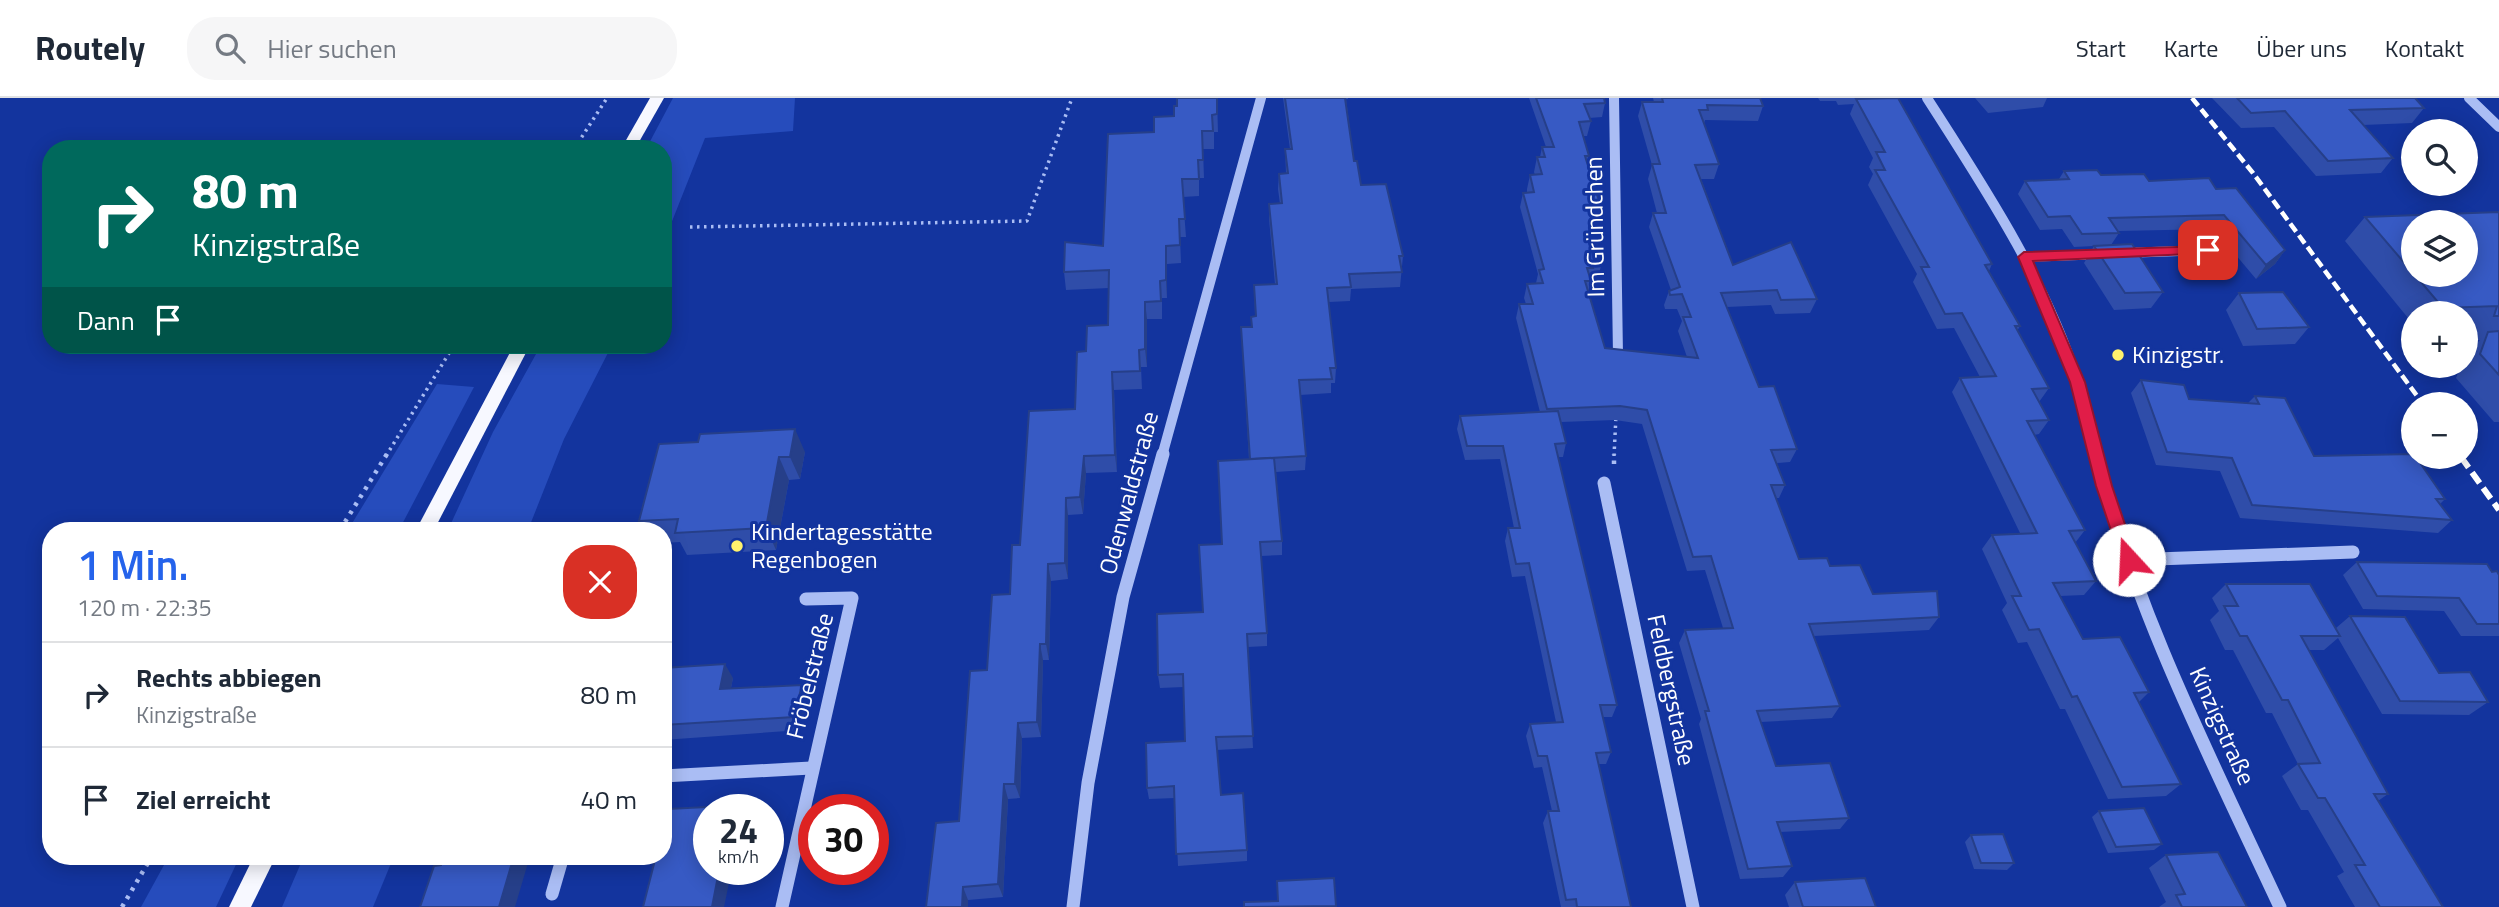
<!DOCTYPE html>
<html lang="de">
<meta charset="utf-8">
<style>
:root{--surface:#fff;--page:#f6f6f7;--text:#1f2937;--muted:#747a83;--line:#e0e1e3;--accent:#2563eb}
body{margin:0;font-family:"Titillium Web",sans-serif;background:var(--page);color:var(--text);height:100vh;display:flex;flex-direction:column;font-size:26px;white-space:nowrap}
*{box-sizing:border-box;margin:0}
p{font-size:23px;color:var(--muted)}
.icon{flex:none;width:38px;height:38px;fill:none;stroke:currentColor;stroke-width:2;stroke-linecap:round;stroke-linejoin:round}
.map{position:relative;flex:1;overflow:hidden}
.drawer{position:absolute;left:42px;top:424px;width:630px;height:343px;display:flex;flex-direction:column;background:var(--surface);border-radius:28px;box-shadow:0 4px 18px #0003}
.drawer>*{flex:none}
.guide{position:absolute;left:42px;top:42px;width:630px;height:214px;border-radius:28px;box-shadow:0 4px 18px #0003;background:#00695c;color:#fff;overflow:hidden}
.controls{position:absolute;left:2401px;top:21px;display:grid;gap:14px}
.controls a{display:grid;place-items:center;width:77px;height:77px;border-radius:50%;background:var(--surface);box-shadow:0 4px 18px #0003;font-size:35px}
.speed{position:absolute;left:693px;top:696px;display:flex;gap:14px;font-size:35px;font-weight:700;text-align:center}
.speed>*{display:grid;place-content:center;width:91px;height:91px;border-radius:50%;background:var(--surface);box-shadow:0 4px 18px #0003;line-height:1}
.speed small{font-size:18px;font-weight:400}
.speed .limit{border:10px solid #d22;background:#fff;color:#111}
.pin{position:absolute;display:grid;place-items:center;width:60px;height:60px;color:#fff;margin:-30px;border-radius:14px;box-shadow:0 4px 10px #0006}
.me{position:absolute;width:77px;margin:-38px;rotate:340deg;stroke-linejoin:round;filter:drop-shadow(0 0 5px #0008)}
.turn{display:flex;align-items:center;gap:24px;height:147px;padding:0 35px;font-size:32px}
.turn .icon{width:91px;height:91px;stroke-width:2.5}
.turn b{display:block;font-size:49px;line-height:60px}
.then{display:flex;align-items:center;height:66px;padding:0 35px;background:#0003;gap:14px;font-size:26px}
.round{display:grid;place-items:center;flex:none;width:74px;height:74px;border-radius:28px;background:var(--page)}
.head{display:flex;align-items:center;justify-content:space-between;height:119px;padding:0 35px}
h1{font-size:42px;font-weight:600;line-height:52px;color:var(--accent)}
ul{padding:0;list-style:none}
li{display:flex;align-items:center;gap:21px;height:105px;padding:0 35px;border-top:2px solid var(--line)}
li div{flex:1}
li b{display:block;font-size:26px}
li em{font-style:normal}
header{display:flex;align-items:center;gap:42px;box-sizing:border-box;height:98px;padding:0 35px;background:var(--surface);border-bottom:2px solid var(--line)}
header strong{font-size:33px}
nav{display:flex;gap:38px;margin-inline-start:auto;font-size:24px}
.search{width:490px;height:63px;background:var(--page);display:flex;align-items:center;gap:18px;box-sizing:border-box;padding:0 24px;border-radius:28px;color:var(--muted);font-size:26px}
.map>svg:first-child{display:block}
.green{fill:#264cbc}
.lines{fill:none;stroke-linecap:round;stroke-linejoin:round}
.path-far1{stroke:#aabdf4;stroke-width:3.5;stroke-dasharray:2.5 4.5;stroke-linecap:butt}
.path{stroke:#aabdf4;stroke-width:4.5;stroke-dasharray:3.5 6;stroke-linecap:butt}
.minor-far1{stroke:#aabdf4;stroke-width:10}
.minor{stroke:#aabdf4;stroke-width:13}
.major{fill:#f7f8ff;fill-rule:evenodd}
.rail-far1{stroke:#fff;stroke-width:4.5;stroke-dasharray:10 4.5;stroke-linecap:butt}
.rail{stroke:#fff;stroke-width:6;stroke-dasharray:13 6;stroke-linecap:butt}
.wall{fill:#2f4da9;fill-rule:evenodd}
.shaded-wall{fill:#263f89}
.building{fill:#375ac4;stroke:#263f89;stroke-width:2}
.route{fill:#e11d48;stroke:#92132f;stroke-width:2}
.poi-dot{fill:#fff26d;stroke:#13349e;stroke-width:2.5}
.labels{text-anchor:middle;stroke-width:6;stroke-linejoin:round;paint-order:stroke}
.street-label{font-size:24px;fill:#fff;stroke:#13349e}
.poi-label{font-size:24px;fill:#fff;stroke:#13349e;text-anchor:start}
</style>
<header>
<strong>Routely</strong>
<div class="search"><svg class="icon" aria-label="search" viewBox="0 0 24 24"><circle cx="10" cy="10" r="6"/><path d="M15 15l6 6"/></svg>Hier suchen</div>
<nav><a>Start</a><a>Karte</a><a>Über uns</a><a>Kontakt</a></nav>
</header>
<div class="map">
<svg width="2499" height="809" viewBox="0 0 2499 809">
<rect width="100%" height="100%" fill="#13349e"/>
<!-- green -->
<g class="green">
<path d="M673,0h122l-2,33 -88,7 -42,106v-95h-17z"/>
<path d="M541,247h71l-48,94 -36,91h-80l45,-98z"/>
<path d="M437,286l37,3 -75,143h-51z"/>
<path d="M169,758h71l-24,51h-75z"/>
<path d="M304,758h90l-21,51h-91z"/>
</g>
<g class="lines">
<!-- path-far1 -->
<g class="path-far1">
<path d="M574,51l33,-51"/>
<path d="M690,129l337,-6 45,-123"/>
<path d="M386,358l68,-111"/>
<path d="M1614,358l2,-40"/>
</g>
<!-- path -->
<g class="path">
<path d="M1614,366v-10"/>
<path d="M340,432l47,-76"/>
<path d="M122,809l30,-51"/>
</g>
<!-- minor-far1 -->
<g class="minor-far1">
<path d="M1614,0l4,257"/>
<path d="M1927,0c57,89 119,182 151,285 8,23 12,49 18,73"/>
<path d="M2469,0l30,29"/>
<path d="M2123,155l86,-3"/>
<path d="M2024,159l81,-3"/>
<path d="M2466,250l33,-1"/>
<path d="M1162,358l99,-358"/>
</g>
<!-- minor -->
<g class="minor">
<path d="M2096,356c39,157 116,307 184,453"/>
<path d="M1604,385l89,424"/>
<path d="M2129,462l224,-8"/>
<path d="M663,678l148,-8"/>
<path d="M552,796l11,-38"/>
<path d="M782,809l70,-309 -46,1"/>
<path d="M1073,809l15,-124 35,-186 40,-143"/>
</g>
<!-- major -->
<g class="major">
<path d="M650,0h14l-29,51h-14z"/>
<path d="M514,247h16l-96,185h-18z"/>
<path d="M254,758h22l-25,51h-22z"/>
</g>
<!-- rail-far1 -->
<path class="rail-far1" d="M2192,0l61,75 170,231"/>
<!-- rail -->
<path class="rail" d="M2461,359l38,53"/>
</g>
<!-- wall -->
<g class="wall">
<path d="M1217,0l1,34h-4v17h-11l1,29h-5v18l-16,1 3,40h-6l1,26 -14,1v34h-5v21h-15v48h-6l1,22 -28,1 3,82 -31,1 -3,41 -15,1v64l-17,2 -2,79h-6l-2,77 -19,1 -2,60 -12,1 -5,98 -35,3 -42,7 33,-86 28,-151 23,-76 10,-49 55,-136 11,-58 22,-26 1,-37 -43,2 -2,-18 39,-26 51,-114 20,-16z"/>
<path d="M1283,0h65v1h-2l8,62 7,24 42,71 -3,31 -49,2 -1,12 -21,1 7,66 -1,15h-4v10l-31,2 6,61 -1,14 -29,2 6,69v14l-21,1 6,77v13l-19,1 5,101 -36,2 4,45 26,55v11l-69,5 -3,-68 -26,1 -2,-11 38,-47 -1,-54 -24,1 -2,-13 45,-63 19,-68 27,-85 -8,-132h10v-10l4,-1 -1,-31 21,-1 -6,-65v-15h11l-2,-15 1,-15 7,-1 -1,-24h5z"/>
<path d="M1529,0h75l1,5 -3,14 -13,1 2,3 -4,15h-4l6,20 -2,8 14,67 -7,3 8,26 -3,15h-8l-1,4 1,2 -3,12 17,55 82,9 -9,-26 4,-10 -5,-12h-12l-1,-4 5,-14 2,-1 -22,-63 4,-14h4l-9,-34 4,-14 -14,-49 4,-14h12l-1,-4h107l3,8 -5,15 -53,-1 -1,4 15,40 -5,15h-13l32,86 84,34 -7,14 -35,1 -4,-9 -44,2 32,80 38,62 -7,13 -13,1 8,22 -6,13h-3l23,61 31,7 43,28 66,23 -10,13 -115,6 26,70 -8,12 -71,4 15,44 73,52 -9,11 -60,3 12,34 -9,11 -43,2 -41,-155 2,-5 -22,-76 6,-13 38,-2 -18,-58 -18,1 -45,-147 -27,-4 -54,2 5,21 -3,14h-5l59,248 -5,12h-9l8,35 -5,12h-8l33,143h-70l-18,-84 5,-12h4l-10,-44 -8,1 -8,-32 4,-12 26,-2 -31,-146 -13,1 -7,-36 3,-13h6l-14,-69 -35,1 -8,-31 3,-13 80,-4 -24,-94 3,-14h7l-2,-6 3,-14 9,-1 2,-9 -18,-67 3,-14h4v-4l3,-14h5l-1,-3 3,-15h3l2,-10h4z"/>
<path d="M1818,0h55l119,166 -3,7 31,55 -3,5 32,57 -10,14 10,18 -10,14 -5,1 51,95 -10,13 21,38 -12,14 -24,1 23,43 66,53 -10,10 42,82 -15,12 -58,3 -43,-90h-5l-33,-67 -9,1 -16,-33 5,-7 -25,-54 10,-14 28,-2 -68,-141 8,-14 20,-1 -26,-49 -17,1 -24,-47 4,-8 -49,-89 5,-11 -4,-7 4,-9 -23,-44 4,-10 -16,1 -2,-4h-16z"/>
<path d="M1975,0h72l-4,9 -55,6z"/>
<path d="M2212,0h203l9,10 -12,15 -49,2 30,33 -12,15 -65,3 -42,-49 -33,1z"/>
<path d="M2064,73l152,18 69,61 -10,14 -19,15 -42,-50 -96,2 1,2 -8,12 52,47 -12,16 -37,2 -30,-47 10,-17 -20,1 -12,-18 -22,1 -22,-36 7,-13 34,-2z"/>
<path d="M2499,114v210h-5l-38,-44 5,-12h5v-12l14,-14h-10l4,-10h-8v-17h-53v11l-68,-83 20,-24zM2413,124l53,53h-53z"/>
<path d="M2239,195l70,34 -14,17 -52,2 -17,-36z"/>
<path d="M2141,282l48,19 59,4 7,-7 59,60 131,43 -5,5 12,16 -14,13 -198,-15 -20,-47 -64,-6 -25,-72z"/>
<path d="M659,346l146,8 -5,27 -11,1 -13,70 -89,5 -7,-13 -17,1v-13h-18l-6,-9z"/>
<path d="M2357,464l135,10 7,3v61h-38l-17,-25 -81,-2 -20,-34z"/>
<path d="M2226,486l110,44 14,-12 89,57 49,29 -19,13 -87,-1 -44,-76 -14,12h-15l79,144 -10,7 65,106h-88l-18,-31 7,-4 -36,-62h-7l-19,-34 16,-12 -26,-51h-6l-33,-63h-8l-15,-30 9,-9 -7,-13z"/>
<path d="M663,567l2,3 68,10 -2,10 71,-3 7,14 -8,31 -138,10z"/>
<path d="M2099,713l63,33 -8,6 -46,3 -16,-36z"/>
<path d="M1971,737l43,28 -7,7 -33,-1 -9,-27z"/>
<path d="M2166,757l81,52h-88l7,-5 -17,-34z"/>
<path d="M1795,784l81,25h-87l-4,-12z"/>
</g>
<!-- shaded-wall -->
<g class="shaded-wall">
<path d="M1604,119l-3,14 -15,5 4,-14z"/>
<path d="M1166,148l1,18v34l-1,-18z"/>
<path d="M2285,152l-10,14 -19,15 10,-14z"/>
<path d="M1145,204l2,17v48l-2,-18z"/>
<path d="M1112,274l2,18 3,82 -2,-17z"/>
<path d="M795,331l10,23 -5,27 -10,-22z"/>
<path d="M1084,358l2,17 -3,41 -3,-17z"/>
<path d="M779,359l10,23 -13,70 -10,-22z"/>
<path d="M1066,400l2,17v64l-3,-16z"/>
<path d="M1048,466l3,17 -2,79 -3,-16z"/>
<path d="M1040,546l3,16 -2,77 -4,-15z"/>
<path d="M725,566l8,14 -5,25 -8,-14z"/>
<path d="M802,587l7,14 -8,31 -7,-13z"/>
<path d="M1018,625l4,15 -2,60 -5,-14z"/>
<path d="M1004,686l4,15 -5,98 -5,-13z"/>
<path d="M514,758h16l-15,51h-16z"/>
<path d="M715,772h12l-2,9 4,4 -5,24h-12z"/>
<path d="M963,789l5,13v7h-6z"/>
</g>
<!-- building -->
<g class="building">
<path d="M1177,0h40v16l-5,1 1,16h-11l1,29h-5l1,19h-17l3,40h-6l1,26 -14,1v34l-6,1 1,20 -16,1v47l-6,1 1,21 -28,1 3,83 -31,1 -4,41 -14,1 -1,65 -17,1 -2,80h-6l-3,78 -19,1 -3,61h-11l-6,100 -35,3 -1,20h-36l10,-84 23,-2 11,-150 17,-1 5,-75 18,-1 2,-49h8l9,-134 46,-2 2,-57 9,-1 1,-25 21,-1 1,-55 -45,2 1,-30 38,4 5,-112 46,-2v-15l20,-1v-10h3z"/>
<path d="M1285,0h60l9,63h3l4,24 25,-1 17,72h-4l3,16 -53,2 2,13 -24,1 9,80h-6l2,11 -33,1 7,76 -56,3 -9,-132h11l-1,-10 5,-1 -2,-31 23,-1 -8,-80 13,-1 -3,-29 9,-1 -3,-24h7z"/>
<path d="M1536,0h68l1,5 -21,1 7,17 -12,1 10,34h-4l19,61 -14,5 12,38 -11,1 2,7h-6l4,13h-6l20,67 93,10 -15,-41h8l-9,-23 -12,1 -1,-4 11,-4 -27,-74h13l-14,-49h8l-18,-62h21l-1,-4h98l3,8 -56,-1 1,5h-9l20,54 -24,1 38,100 58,-23 26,57 -36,1 -4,-10 -56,3 38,94 15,-1 23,63 -26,1 14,35h-14l28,74 28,-1 3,8 30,-1 13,29 64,-3 2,26 -130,7 31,82 -83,5 19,55 54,-3 19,55 -72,4 15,44 -44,3 -43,-158h4l-24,-81 48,-2 -22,-72 -18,1 -46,-147 -27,-4 -73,3 -28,-105h14l-6,-20 16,-1 -4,-13 5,-1 -21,-76 11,-1 -4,-17 12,-1 -5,-17h8l-3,-10h12z"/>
<path d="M1898,0l94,166 -7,1 35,61h-5l34,62 -17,1 17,31 -22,1 58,109 -16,1 27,50 -43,2 30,56 37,-2 29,55 -15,1 47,91 -59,3 -45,-91 -5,1 -33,-68 -10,1 -17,-34h9l-29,-61 45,-2 -77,-155 36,-2 -34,-63 -17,1 -24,-47h8l-54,-97h10l-9,-18h9l-29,-53z"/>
<path d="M2237,0h178l9,10 -74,2 43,48 -65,3 -43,-50 -34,2z"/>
<path d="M2097,72l4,5 43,-1 5,7 60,-3 7,11 20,-1 49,62 -19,15 -42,-50 -115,3 10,15 -37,1 -12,-18 -22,1 -23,-36 44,-2 -5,-8z"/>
<path d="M2499,114v104h-5l3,-10 -54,2 -28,-33h51v-53h-53v51l-48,-56z"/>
<path d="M2132,146l31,48 -38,1 -31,-47z"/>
<path d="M2283,194l26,35 -52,2 -18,-36z"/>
<path d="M2499,233v44l-19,-21 8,-22z"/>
<path d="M2141,282l43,5 5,14 70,5 -4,-8 30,2 29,58 99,-2v3h3l29,42h-9l16,21 -200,-15 -20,-47 -65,-6z"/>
<path d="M1558,313l8,32 -11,1 62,261h-17l11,47 -15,1 35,154h-54l-1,-8 -10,1 -18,-89h11l-12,-55h-9l-8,-32 33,-2 -34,-159 -13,1 -8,-36h12l-17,-82h-36l-7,-30z"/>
<path d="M795,331l-5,28h-11l-13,71 -91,5 3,-14 -39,2 20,-77 39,-2 2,-8z"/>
<path d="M1274,360l8,83 -22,1 7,91 -20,1 6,102 -37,1 5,58 22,-2 4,57 -71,4 -2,-68 -27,2 -1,-45 39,-2 -2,-67 -25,1 -1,-61 46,-2 -4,-67 23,-1 -4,-83z"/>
<path d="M2357,464l130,2 5,8 5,-1 2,4v49h-22l-18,-26 -82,-2z"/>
<path d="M2226,486h84l30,52h-39l87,158h-14l69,113h-63l-25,-42h10l-40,-67h-7l-20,-34 22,-1 -32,-63h-6l-35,-64h-7l-16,-30h14z"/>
<path d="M2350,518l55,1 34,56 31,-1 18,30 -88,-1z"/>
<path d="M725,566l-5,25 82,-4 -8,32 -131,8v-57z"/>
<path d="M727,708l-1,4h-17v60h6v2l4,-1 -7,36h-69l13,-51h7v-31l4,-16z"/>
<path d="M2144,710l18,36 -46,3 -17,-36z"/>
<path d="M2003,736l11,29h-33l-10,-28z"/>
<path d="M2218,754l29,55h-65l-6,-12 9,-1 -19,-39z"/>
<path d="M444,758h70l-15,51h-79l14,-41 7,-1z"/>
<path d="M1334,780l2,28 -92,1v-5l34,-1 -1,-20z"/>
<path d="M1865,780l11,29h-73l-8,-25z"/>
</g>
<!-- route -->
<path class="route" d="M2208,148l5,1v6l-180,8 52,121 27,104 25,74 -8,7 -8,-7 -25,-74 -26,-104 -52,-125 6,-5z"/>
<!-- markers -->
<g class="poi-dot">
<circle cx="2118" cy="257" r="7"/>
<circle cx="737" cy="448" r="7"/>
</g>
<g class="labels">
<!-- street labels -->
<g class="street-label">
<text transform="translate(1595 129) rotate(-91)" y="8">Im Gründchen</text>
<text transform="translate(1129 395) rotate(-75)" y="8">Odenwaldstraße</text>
<text transform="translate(810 578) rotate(-76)" y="8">Fröbelstraße</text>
<text transform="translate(1671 592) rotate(78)" y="8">Feldbergstraße</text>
<text transform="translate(2222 628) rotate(66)" y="8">Kinzigstraße</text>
</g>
<!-- poi labels -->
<g class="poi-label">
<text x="2132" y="265">Kinzigstr.</text>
<text x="751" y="442">Kindertagesstätte<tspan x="751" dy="28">Regenbogen</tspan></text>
</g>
</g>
</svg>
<div class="controls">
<a><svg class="icon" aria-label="search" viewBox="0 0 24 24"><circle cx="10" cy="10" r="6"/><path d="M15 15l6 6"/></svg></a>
<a><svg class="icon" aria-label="layers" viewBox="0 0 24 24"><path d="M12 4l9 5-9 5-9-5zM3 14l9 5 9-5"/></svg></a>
<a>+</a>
<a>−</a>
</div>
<div class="speed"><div>24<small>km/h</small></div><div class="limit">30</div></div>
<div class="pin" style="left:2208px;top:152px;background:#d93025"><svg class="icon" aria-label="arrive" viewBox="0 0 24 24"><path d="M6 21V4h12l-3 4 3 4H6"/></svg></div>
<svg class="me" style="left:2129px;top:462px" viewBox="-20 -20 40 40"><circle r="19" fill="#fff"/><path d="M0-13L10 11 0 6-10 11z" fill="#e11d48"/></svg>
<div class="guide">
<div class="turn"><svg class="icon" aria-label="right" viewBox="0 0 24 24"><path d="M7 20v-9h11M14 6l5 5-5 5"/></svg><div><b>80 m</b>Kinzigstraße</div></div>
<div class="then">Dann<svg class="icon" aria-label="arrive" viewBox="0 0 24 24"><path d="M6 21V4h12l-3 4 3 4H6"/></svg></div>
</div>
<section class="drawer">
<div class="head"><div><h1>1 Min.</h1><p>120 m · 22:35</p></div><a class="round" style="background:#d93025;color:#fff"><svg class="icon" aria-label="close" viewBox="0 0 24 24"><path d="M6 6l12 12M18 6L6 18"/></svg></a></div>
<ul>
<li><svg class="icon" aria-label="right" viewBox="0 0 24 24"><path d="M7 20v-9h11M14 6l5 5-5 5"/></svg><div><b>Rechts abbiegen</b><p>Kinzigstraße</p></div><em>80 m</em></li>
<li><svg class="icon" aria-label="arrive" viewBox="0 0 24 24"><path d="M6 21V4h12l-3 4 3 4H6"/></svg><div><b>Ziel erreicht</b></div><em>40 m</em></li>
</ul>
</section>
</div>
